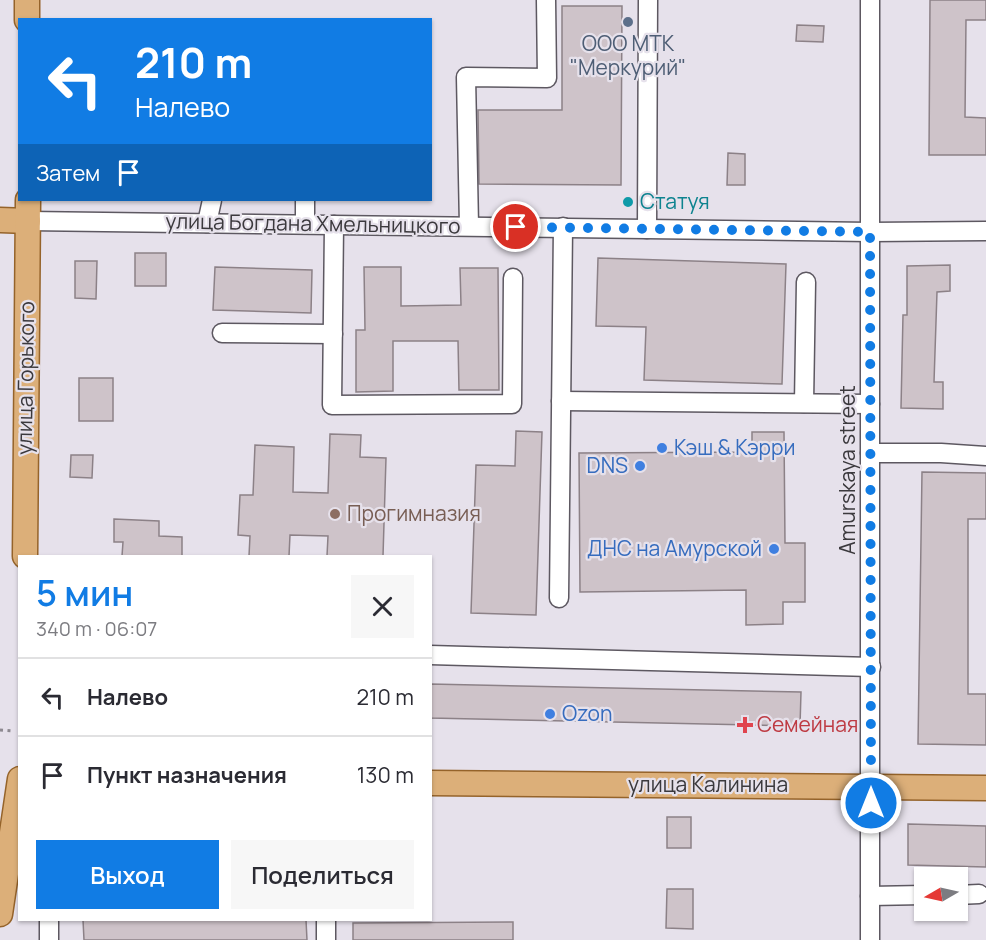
<!DOCTYPE html>
<html lang="ru">
<meta charset="utf-8">
<style>
:root{--surface:#fff;--page:#f7f7f7;--text:#2b2b33;--muted:#7c7c81;--line:#e1e1e2;--accent:#117ce4}
body{margin:0;font-family:Manrope,sans-serif;background:var(--page);color:var(--text);height:100vh;display:flex;flex-direction:column;font-size:22px;white-space:nowrap}
*{box-sizing:border-box;margin:0}
p{font-size:20px;color:var(--muted)}
.icon{flex:none;width:33px;height:33px;fill:none;stroke:currentColor;stroke-width:2;stroke-linecap:round;stroke-linejoin:round}
.map{position:relative;flex:1;overflow:hidden}
.panel{position:absolute;left:18px;top:555px;width:414px;height:366px;display:flex;flex-direction:column;background:var(--surface);border-radius:0px;box-shadow:0 2px 4px #0004}
.panel>*{flex:none}
.guide{position:absolute;left:18px;top:18px;width:414px;height:183px;border-radius:0px;box-shadow:0 2px 4px #0004;background:#117ce4;color:#fff;overflow:hidden}
.needle{width:39px;rotate:261deg}
.fabs{position:absolute;left:914px;top:867px;display:grid;gap:12px}
.fabs a{display:grid;place-items:center;width:54px;height:54px;border-radius:0px;background:var(--surface);box-shadow:0 2px 4px #0004;font-size:30px}
.pin{position:absolute;display:grid;place-items:center;width:51px;height:51px;color:#fff;margin:-26px;border:3px solid #fff;border-radius:50%;box-shadow:0 2px 6px #0007}
.me{position:absolute;width:66px;margin:-33px;rotate:0deg;stroke-linejoin:round;filter:drop-shadow(0 0 4px #0008)}
.turn{display:flex;align-items:center;gap:21px;height:126px;padding:0 18px;font-size:27px}
.turn .icon{width:78px;height:78px;stroke-width:2.5}
.turn b{display:block;font-size:42px;line-height:51px}
.then{display:flex;align-items:center;height:57px;padding:0 18px;background:#0003;gap:12px;font-size:22px}
.round{display:grid;place-items:center;flex:none;width:63px;height:63px;border-radius:0px;background:var(--page)}
.overview{display:flex;align-items:center;justify-content:space-between;height:102px;padding:0 18px}
h1{font-size:36px;font-weight:600;line-height:45px;color:var(--accent)}
.primary-button{display:flex;gap:12px;margin-top:auto;padding:12px 18px}
.primary-button a{flex:1;height:69px;border-radius:0px;background:var(--accent);color:#fff;font-size:24px;font-weight:600;line-height:69px;text-align:center}
.primary-button a+a{background:var(--page);color:var(--text)}
ul{padding:0;list-style:none}
li{display:flex;align-items:center;gap:18px;height:78px;padding:0 18px;border-top:2px solid var(--line)}
li div{flex:1}
li b{display:block;font-size:22px}
li em{font-style:normal}
.map>svg:first-child{display:block}
.building{fill:#cec3c9;stroke:#8c8187;stroke-width:1.5}
.lines{fill:none;stroke-linecap:round;stroke-linejoin:round}
.minor-casing{stroke:#5d5861;stroke-width:21}
.major-casing{stroke:#95632a;stroke-width:27}
.path{stroke:#8d8990;stroke-width:3;stroke-dasharray:3 4.5;stroke-linecap:butt}
.minor{stroke:#fff;stroke-width:18}
.major{stroke:#dcaf79;stroke-width:24}
.route{stroke:#117ce4;stroke-width:10;stroke-dasharray:0 18}
.service-dot{fill:#5c6f8a;stroke:#e6e1eb;stroke-width:2}
.culture-dot{fill:#0f9aa8;stroke:#e6e1eb;stroke-width:2}
.shop-dot{fill:#3f7fe0;stroke:#e6e1eb;stroke-width:2}
.education-dot{fill:#8d6e63;stroke:#e6e1eb;stroke-width:2}
.health-dot{fill:#e0444e;stroke:#e6e1eb;stroke-width:2}
.labels{text-anchor:middle;stroke-width:4.5;stroke-linejoin:round;paint-order:stroke}
.service-label{font-size:21px;fill:#4e5e75;stroke:#e6e1eb}
.culture-label{font-size:21px;fill:#0d838f;stroke:#e6e1eb;text-anchor:start}
.street-label{font-size:21px;fill:#3b393d;stroke:#e6e1eb}
.shop-label{font-size:21px;fill:#366cbe;stroke:#e6e1eb;text-anchor:start}
.education-label{font-size:21px;fill:#785e54;stroke:#e6e1eb;text-anchor:start}
.health-label{font-size:21px;fill:#be3a42;stroke:#e6e1eb;text-anchor:start}
</style>
<div class="map">
<svg width="986" height="940" viewBox="0 0 986 940">
<rect width="100%" height="100%" fill="#e6e1eb"/>
<!-- building -->
<g class="building">
<path d="M930,0h56v20h-20l-1,97 21,1v37h-57z"/>
<path d="M562,6h60l-1,179 -142,-1 -1,-74h84z"/>
<path d="M797,25l27,1 -1,16 -27,-1z"/>
<path d="M728,153l17,1v31h-18z"/>
<rect x="135" y="253" width="31" height="33"/>
<path d="M598,258l188,6 -4,120 -138,-4 2,-53 -50,-1z"/>
<path d="M75,261h22l-1,38 -21,-1z"/>
<path d="M950,265v26l-13,1 -3,90h9v27l-42,-1 2,-93h4v-49z"/>
<path d="M215,267l97,3 -1,43 -98,-3z"/>
<path d="M364,267h37v39l60,-1 -1,-37h38l1,122h-40l-1,-49h-65v50l-37,1v-62h9z"/>
<rect x="79" y="378" width="34" height="43"/>
<path d="M516,431l26,1 -6,183 -65,-2 5,-148 39,1z"/>
<path d="M752,432h32l1,111h20v59h-22v22l-37,1v-35l-166,2 -1,-139 173,-1z"/>
<path d="M330,434l31,1 -1,22 26,1 -3,98h-56l1,-20 -38,-1 -1,21h-40l1,-20 -12,-1 2,-40h13l2,-50 39,2 -1,45 35,1z"/>
<path d="M71,455h22l-1,23 -22,-1z"/>
<path d="M922,472l64,1v46h-18v175h18v51l-68,-1z"/>
<path d="M114,519l45,2v15l23,1v19h-60l1,-14h-9z"/>
<path d="M430,684l371,8 -1,34 -370,-8z"/>
<rect x="667" y="817" width="24" height="31"/>
<path d="M908,824l78,2v41l-78,-2z"/>
<path d="M667,889h26v40l-27,-1z"/>
<path d="M83,920h223l1,20h-223z"/>
<path d="M513,922v18h-160v-17z"/>
</g>
<g class="lines">
<!-- minor casing -->
<g class="minor-casing">
<g id="minor">
<path d="M305,200v24"/>
<path d="M28,221l842,11 116,-1"/>
<path d="M207,223l5,-23"/>
<path d="M334,225l-2,180 180,-1 1,-126"/>
<path d="M469,226l-3,-149 81,1 -1,-78"/>
<path d="M647,229l1,-229"/>
<path d="M222,333l111,1"/>
<path d="M561,401l309,3"/>
<path d="M804,403l2,-121"/>
<path d="M870,453h71l45,3"/>
<path d="M559,598l4,-371"/>
<path d="M430,655l441,12"/>
<path d="M957,895l22,-1"/>
<path d="M870,896l54,-1"/>
<path d="M49,920v20"/>
<path d="M326,940v-20"/>
<path d="M870,940v-940"/>
</g>
</g>
<!-- major casing -->
<g class="major-casing">
<g id="major">
<path d="M27,0v20"/>
<path d="M0,220l28,1"/>
<path d="M25,556l3,-356"/>
<path d="M430,783l556,5"/>
<path d="M0,914l20,-135"/>
</g>
</g>
<!-- path -->
<path class="path" d="M0,730l13,1"/>
<!-- minor -->
<use href="#minor" class="minor"/>
<!-- major -->
<use href="#major" class="major"/>
</g>
<g class="lines">
<!-- route -->
<path class="route" d="M516,227l354,5 1,571"/>
</g>
<!-- markers -->
<circle class="service-dot" cx="628" cy="22" r="6"/>
<circle class="culture-dot" cx="628" cy="202" r="6"/>
<g class="shop-dot">
<circle cx="662" cy="448" r="6"/>
<circle cx="640" cy="466" r="6"/>
<circle cx="774" cy="549" r="6"/>
<circle cx="550" cy="714" r="6"/>
</g>
<circle class="education-dot" cx="335" cy="514" r="6"/>
<path class="health-dot" d="M742 716h6v6h6v6h-6v6h-6v-6h-6v-6h6z"/>
<g class="labels">
<!-- service labels -->
<g class="service-label">
<text x="628" y="51">ООО МТК<tspan x="628" dy="24">"Меркурий"</tspan></text>
</g>
<!-- culture labels -->
<g class="culture-label">
<text x="640" y="209">Статуя</text>
</g>
<!-- street labels -->
<g class="street-label">
<text transform="translate(313 224) rotate(1)" y="7">улица Богдана Хмельницкого</text>
<text transform="translate(26 378) rotate(-89)" y="7">улица Горького</text>
<text transform="translate(848 470) rotate(-90)" y="7">Amurskaya street</text>
<text x="708" y="792">улица Калинина</text>
</g>
<!-- shop labels -->
<g class="shop-label">
<text x="674" y="455">Кэш &amp; Кэрри</text>
<text x="628" y="473" text-anchor="end">DNS</text>
<text x="762" y="556" text-anchor="end">ДНС на Амурской</text>
<text x="562" y="721">Ozon</text>
</g>
<!-- education labels -->
<g class="education-label">
<text x="347" y="521">Прогимназия</text>
</g>
<!-- health labels -->
<g class="health-label">
<text x="757" y="732">Семейная</text>
</g>
</g>
</svg>
<div class="fabs">
<a><svg class="needle" viewBox="-14 -14 28 28"><path d="M0-13l5 13h-10z" fill="#e53935"/><path d="M0 13l5-13h-10z" fill="#7c7c81"/></svg></a>
</div>
<div class="pin" style="left:516px;top:227px;background:#d93025"><svg class="icon" aria-label="arrive" viewBox="0 0 24 24"><path d="M6 21V4h12l-3 4 3 4H6"/></svg></div>
<svg class="me" style="left:871px;top:803px" viewBox="-20 -20 40 40"><circle r="17" fill="#117ce4" stroke="#fff" stroke-width="3"/><path d="M0-11L8 9 0 5-8 9z" fill="#fff"/></svg>
<div class="guide">
<div class="turn"><svg class="icon" aria-label="left" viewBox="0 0 24 24"><path d="M17 20v-9H6M10 6l-5 5 5 5"/></svg><div><b>210 m</b>Налево</div></div>
<div class="then">Затем<svg class="icon" aria-label="arrive" viewBox="0 0 24 24"><path d="M6 21V4h12l-3 4 3 4H6"/></svg></div>
</div>
<section class="panel">
<div class="overview"><div><h1>5 мин</h1><p>340 m · 06:07</p></div><a class="round"><svg class="icon" aria-label="close" viewBox="0 0 24 24"><path d="M6 6l12 12M18 6L6 18"/></svg></a></div>
<ul>
<li><svg class="icon" aria-label="left" viewBox="0 0 24 24"><path d="M17 20v-9H6M10 6l-5 5 5 5"/></svg><div><b>Налево</b></div><em>210 m</em></li>
<li><svg class="icon" aria-label="arrive" viewBox="0 0 24 24"><path d="M6 21V4h12l-3 4 3 4H6"/></svg><div><b>Пункт назначения</b></div><em>130 m</em></li>
</ul>
<div class="primary-button"><a>Выход</a><a>Поделиться</a></div>
</section>
</div>
